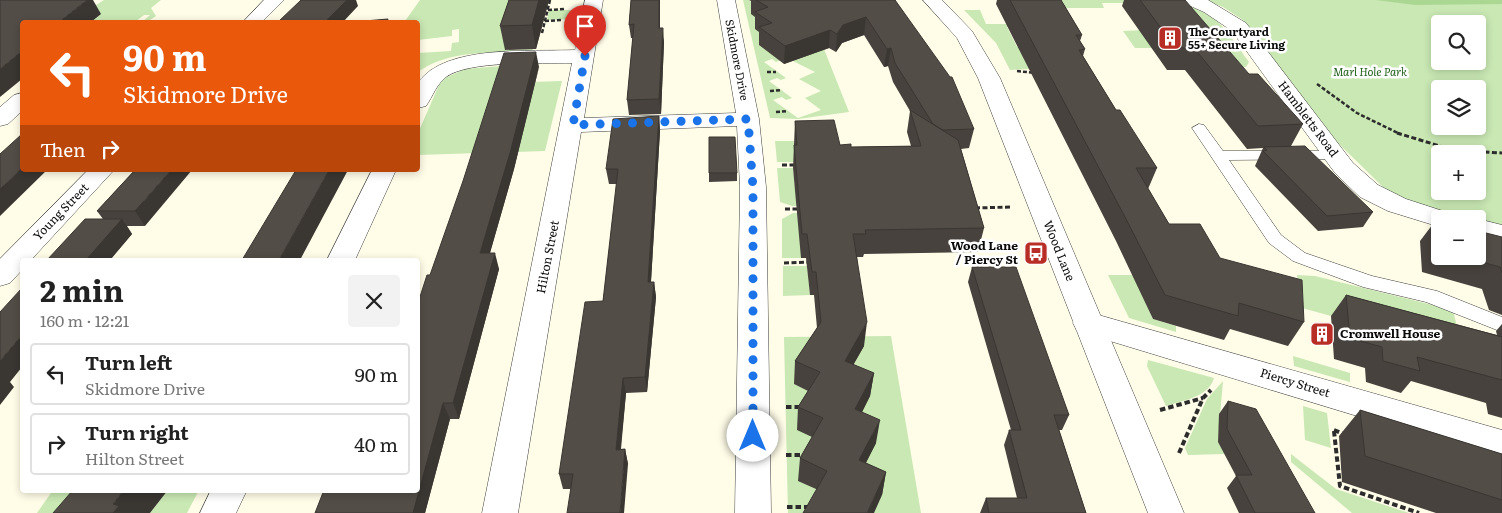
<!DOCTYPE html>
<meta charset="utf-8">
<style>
:root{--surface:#fff;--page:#f2f2f2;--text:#222;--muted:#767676;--line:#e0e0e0}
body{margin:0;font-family:Literata,serif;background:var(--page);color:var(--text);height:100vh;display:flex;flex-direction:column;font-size:19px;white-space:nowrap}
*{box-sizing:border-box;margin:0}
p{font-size:16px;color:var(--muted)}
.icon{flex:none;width:28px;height:28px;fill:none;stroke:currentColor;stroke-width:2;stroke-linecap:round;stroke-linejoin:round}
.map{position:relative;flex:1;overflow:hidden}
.details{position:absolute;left:20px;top:258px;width:400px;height:235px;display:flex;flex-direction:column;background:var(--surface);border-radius:5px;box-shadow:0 2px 8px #0003}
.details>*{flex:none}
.hud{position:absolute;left:20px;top:20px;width:400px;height:152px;border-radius:5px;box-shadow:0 2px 8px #0003;background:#ea580c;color:#fff;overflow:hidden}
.controls{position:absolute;left:1431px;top:15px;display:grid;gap:10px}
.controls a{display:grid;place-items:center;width:55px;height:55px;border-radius:5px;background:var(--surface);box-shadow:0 2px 8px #0003;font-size:25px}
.pin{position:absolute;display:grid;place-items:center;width:42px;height:42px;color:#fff;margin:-51px -21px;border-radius:50% 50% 50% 0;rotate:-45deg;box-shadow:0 0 5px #0007}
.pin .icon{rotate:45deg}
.me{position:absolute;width:55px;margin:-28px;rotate:0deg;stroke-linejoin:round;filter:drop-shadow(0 0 4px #0008)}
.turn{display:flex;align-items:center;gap:18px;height:105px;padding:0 20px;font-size:22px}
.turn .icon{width:65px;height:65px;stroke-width:2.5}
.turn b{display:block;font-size:35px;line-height:42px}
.then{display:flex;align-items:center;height:48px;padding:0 20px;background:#0003;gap:10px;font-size:19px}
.round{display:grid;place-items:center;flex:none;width:52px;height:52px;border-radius:5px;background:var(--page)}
.summary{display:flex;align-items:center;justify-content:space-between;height:85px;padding:0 20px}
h1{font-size:30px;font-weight:700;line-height:38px}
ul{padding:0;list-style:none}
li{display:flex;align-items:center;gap:15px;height:62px;margin:0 10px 8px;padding:0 10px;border:2px solid var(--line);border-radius:5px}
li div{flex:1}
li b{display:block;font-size:19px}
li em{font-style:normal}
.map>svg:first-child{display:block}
.green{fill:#c9e8b3;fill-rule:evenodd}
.forest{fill:#aad892}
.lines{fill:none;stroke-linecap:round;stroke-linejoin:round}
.service-casing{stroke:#3d3d3d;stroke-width:1}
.minor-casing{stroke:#3d3d3d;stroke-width:1}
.tertiary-casing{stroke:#3d3d3d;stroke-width:1}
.path-far2{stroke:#2c2c2c;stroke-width:2.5;stroke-dasharray:4 2;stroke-linecap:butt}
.path-far1{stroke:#2c2c2c;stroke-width:3;stroke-dasharray:5 2.5;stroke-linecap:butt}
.path{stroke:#2c2c2c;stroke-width:4;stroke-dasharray:5.5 3;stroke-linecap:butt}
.service{fill:#fff;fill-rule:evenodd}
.minor{fill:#fff;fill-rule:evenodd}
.tertiary{fill:#fff;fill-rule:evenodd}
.wall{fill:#47423d}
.shaded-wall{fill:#3a3632}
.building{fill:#534d47;stroke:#3a3632}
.route{stroke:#1a73e8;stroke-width:9;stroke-dasharray:0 16.2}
.labels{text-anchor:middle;stroke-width:5;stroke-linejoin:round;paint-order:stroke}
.far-poi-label{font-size:11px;font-weight:bold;fill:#0a0a0a;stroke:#fff;text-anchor:start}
.far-street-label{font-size:11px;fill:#0a0a0a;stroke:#fff}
.far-park-label{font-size:11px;font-style:italic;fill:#23601c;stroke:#fff}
.street-label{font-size:12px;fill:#0a0a0a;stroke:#fff}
.poi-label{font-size:12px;font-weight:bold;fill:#0a0a0a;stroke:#fff;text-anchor:end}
</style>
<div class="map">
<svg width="1502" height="513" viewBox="0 0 1502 513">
<rect width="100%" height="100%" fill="#fffde8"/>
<!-- green -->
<g class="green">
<path d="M104,0h57l-10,8 5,8 -9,6h-5l8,-7h-6l-8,6 -53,-1 -14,2z"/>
<path d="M420,0h101l-16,50 28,-1 -1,3c-38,1 -82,-3 -114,20v-19l33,-2 1,-8 7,-1v-13l-7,1v6l-34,4v-18h-29l16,-1z"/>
<path d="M743,0h6l18,12 14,48 -5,2 -4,-3 -8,3 22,16 -5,2 -4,-2 -8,3 23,17 -6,2 -4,-3 -9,3 25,18 23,-8 -16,-12 16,-7 -22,-12 16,-7 -22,-11 15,-6 2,-41 39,98 -51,7 -28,-1z"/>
<path d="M1012,0h154c51,12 54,21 83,62l-3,5h-34l-80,-64h-30l2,5h-42z"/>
<path d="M1205,0h297v227l-78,-21 -24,-8 -17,-11 -46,-45 -94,-122 -20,-13zM1440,24h38v37h-38zM1440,89h38v37h-38zM1440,154h38v37h-38z"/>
<path d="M549,10h27l-2,9 -27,1z"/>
<path d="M964,10h16l6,14h26l1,3h-6l10,20h7l-4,3 9,19 -19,1 -14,-27z"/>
<path d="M1144,30l13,18h-22l-12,-17z"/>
<path d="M502,66l29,16 31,-1 -17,70 -127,4v-22l21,-48 6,-7 20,-9z"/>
<path d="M775,141h19l2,21h-19z"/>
<path d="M777,168h16l2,20 60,17 -63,1 -12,-4z"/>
<path d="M854,212l-53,46h-19v-39l11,-6z"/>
<path d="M783,266h24l3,29 -27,1z"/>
<path d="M1108,275h25l20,44 23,7v6l-47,-14z"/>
<path d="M1297,275l18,1 138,34 19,81 -18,-41 -152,-42z"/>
<path d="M891,336l30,177h-54l-17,-33 -8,-95 15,-26 -63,25 14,7 5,-8 7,97 -7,33h-25l-4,-176z"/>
<path d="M1293,356l57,17v9l-56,-16z"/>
<path d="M1148,360l66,18c-5,19 -33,23 -48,28l-19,-40z"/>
<path d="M1223,381l-5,58 7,15 -37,1 -3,-7 22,-49z"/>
<path d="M1303,406l24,7 4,35 -26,-8z"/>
<path d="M1291,454l45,35 73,24h-57l-61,-51z"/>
<path d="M53,490h67l-19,23h-64z"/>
<path d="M168,490h31l-12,23h-37z"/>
</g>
<!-- forest -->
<path class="forest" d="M1376,0h126v4l-87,1z"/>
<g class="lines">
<!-- service casing -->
<g class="service-casing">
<path id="service" d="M1199,124l5,1 19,26h116l3,3 -8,5 -105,1 52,75 24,18 67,23 65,15 65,26v15l-76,-30 -63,-15 -70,-26 -24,-18 -77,-115z"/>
</g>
<!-- minor casing -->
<g class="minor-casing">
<g id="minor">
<path d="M264,0h20l-22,22h-19z"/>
<path d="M585,0h18l-19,118 152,-5 -19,-113h18l24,119 7,68 5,326h-36l5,-326 -3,-61 -156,6 -63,381h-36l90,-450c-31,1 -103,-3 -126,14 -10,8 -13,19 -20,29l-8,2v-25c26,-39 113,-31 157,-33z"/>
<path d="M1183,0h25l38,23 107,140 25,22 28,14 43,14 4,6h-13v8l-52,-16 -28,-14 -25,-24 -103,-142 -28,-19 -18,-8z"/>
<path d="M22,93v18l-14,13 -8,2v-19l14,-12z"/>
<path d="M88,170h26l-83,90h-9v10l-12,13 -10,3v-27z"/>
<path d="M372,170h24l-41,90h-28z"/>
<path d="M1478,219l24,6v18l-24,-6z"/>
<path d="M1088,312l414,118v30l-425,-129 -4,-8 4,-8z"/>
<path d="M211,490h36l-11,23h-36z"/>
</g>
</g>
<!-- tertiary casing -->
<g class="tertiary-casing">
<path id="tertiary" d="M923,0h19l30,31 28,47 184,435h-36l-170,-435 -21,-40z"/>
</g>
<!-- path-far2 -->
<g class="path-far2">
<path d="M548,10l17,-1"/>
<path d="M545,21l17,-1"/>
<path d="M542,33l8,-33"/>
<path d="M1017,71l18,2"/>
<path d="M767,72h9"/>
<path d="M1317,84l40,29 43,21"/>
<path d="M770,91l12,-1"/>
<path d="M776,112l12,-1"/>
</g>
<!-- path-far1 -->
<g class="path-far1">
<path d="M1397,133l56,17 49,3"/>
<path d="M782,165h14"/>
<path d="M975,208l36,-1"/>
<path d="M785,209h16"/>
<path d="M784,263l26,-1"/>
</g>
<!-- path -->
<g class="path">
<path d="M786,407h17"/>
<path d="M1160,410l43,-12"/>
<path d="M1334,430l10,4"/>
<path d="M1334,431l6,55 79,27"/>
<path d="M1179,453l24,-55 8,-8"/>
<path d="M786,455h19"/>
<path d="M787,507h21"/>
</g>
<!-- service -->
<use href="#service" class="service"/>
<!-- minor -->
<use href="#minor" class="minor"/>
<!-- tertiary -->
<use href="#tertiary" class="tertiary"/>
</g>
<!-- wall -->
<g class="wall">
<path d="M509,0h40l-13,49 -31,1 -5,-24z"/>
<path d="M631,0h29v28l4,14 -3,72 -32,1 -2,-15 6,-62h-2l-2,-13z"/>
<path d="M749,0h146l79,129 -5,19 -8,1 23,79 -6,24 -114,2 -1,3h-6l7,89 -11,19 21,8 -4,23 -8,16 14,31 -10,20 20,9 -4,23 -66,-6 -18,-8 2,-23 12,-21 -15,-7 1,-23 10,-16 -14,-7 1,-23 22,-33 -3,-33h-4l-4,-37h-5l-8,-90 2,-47 45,24 11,2 60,-1 -4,-14 3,-21 -17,-29 -5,-16 -4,1 -20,-32 -22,8 -6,9 -7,-4 -45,16 -25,-19v-13l-4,-3v-12l-4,-3v-13z"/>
<path d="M997,0h64l21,35 -2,6 5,8 -2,7 33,54 41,58 -9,21 21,35 51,34 84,64 -16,24 -58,-17 -6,11 -71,-21 -37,-78 -120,-237z"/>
<path d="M1124,0h16l109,74 54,50 -12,22 82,66 -10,15 -45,4 -63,-65 8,-18 -16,1 -62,-79h-18l-45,-64z"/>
<path d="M539,67l-25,102 -24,84 9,16 -40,150h-9l-25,94h-110l103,-23z"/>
<path d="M659,116l1,15 -9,151h3l2,15 -9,95 -21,1 -5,56h4l3,15 -58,25h-7l-4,-15 44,-173 14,-117h-8l-3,-15z"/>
<path d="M709,137l28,36v8l-28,1z"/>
<path d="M135,170l10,56h-18l5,8 -22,26h-63l56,-41 -6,-8z"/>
<path d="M1436,220l4,1v35h38l24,-19v78l-13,-5 -7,-21 -60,-17 -2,-31z"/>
<path d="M972,267l97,148 -7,15h-3l27,83h-106l6,-15h31l-13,-53 5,-15h2l-43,-148z"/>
<path d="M1346,295l151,40 -1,-4 6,-7v94l-14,-4 -2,-11 -75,-22 -10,12 -35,-11 -1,-14 -31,-9 -3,-43z"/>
<path d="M1228,401l87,112h-76l-12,-25 9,-12 -18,-34 1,-28z"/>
<path d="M1360,410l142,44v59h-66l-94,-31 -3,-46z"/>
</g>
<!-- shaded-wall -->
<g class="shaded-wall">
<path d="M87,0h6l8,14 -10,8h-32z"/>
<path d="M347,0h9l2,6 -15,16h-18z"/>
<path d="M539,0h10l-13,49 -4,-24z"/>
<path d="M659,0h1v42l-1,-14z"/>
<path d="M866,17l-2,18 -22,8 -6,9 1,-18 6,-9z"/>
<path d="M663,28l1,14 -3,72 -2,-15z"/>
<path d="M830,30l-1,18 -45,16 1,-18z"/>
<path d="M891,48l-3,18 -4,1 3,-18z"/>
<path d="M22,51v28l-22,18v-28z"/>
<path d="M536,52l3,15 -25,102 -29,101 -5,-17z"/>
<path d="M659,116l1,15 -10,166 -2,-15z"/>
<path d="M22,168v2h25l-47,46v-27z"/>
<path d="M171,170h21l-47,56 -10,-15z"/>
<path d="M329,170h19l-48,90h-21z"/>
<path d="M122,219l10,15 -22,26h-24z"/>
<path d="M495,253l4,16 -40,150 -6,-16z"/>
<path d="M654,282l2,15 -9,95 -2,-15z"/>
<path d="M867,322l-3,24 -22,39 3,-24z"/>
<path d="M22,335v32l-12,15 4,5 -14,18v-44z"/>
<path d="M874,373l-4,23 -18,36 3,-23z"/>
<path d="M623,378l3,15 -7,71 -3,-14z"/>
<path d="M443,403l7,16 -25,94h-12z"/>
<path d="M880,420l-4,23 -21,40 4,-23z"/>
<path d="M625,449l3,15 -4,49h-4z"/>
<path d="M886,472l-4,23 -8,18h-7z"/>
<path d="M124,490h44l-18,23h-37v-9z"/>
</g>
<!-- building -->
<g class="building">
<path d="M0,0h87l-28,22h-37v29l-22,18z"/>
<path d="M301,0h46l-22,22h-47z"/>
<path d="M509,0h30l-7,25 -32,1z"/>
<path d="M631,0h28v28h4l-4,71 -32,1 7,-76 -5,1z"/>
<path d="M756,0h139l55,77h2l22,52 -31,1 -10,-6 -38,-61 -4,-15 -4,1 -21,-32 -23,8 -6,9 -7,-4 -45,16 -26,-19 13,-4 -17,-11 13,-5z"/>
<path d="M1010,0h51l21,35h-6l9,14 -6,1 37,60h4l37,58h-21l33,56h31l20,34 82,22 2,42 -65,-19 -1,13 -73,-21 -40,-78z"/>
<path d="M1140,0h45l64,74h9l45,50 -45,2 -64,-78h-18z"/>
<path d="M388,19l-1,3h-34z"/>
<path d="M536,52l-26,101 -30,100h15l-42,150h-10l-30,110h-98l9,-23h94v-187l9,-28h3l33,-94 41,-128z"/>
<path d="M910,110l48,30 26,88 -119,2 1,4h-13l14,88 -22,39 29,12 -19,36 25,11 -21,40 27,12 -19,41h-64l24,-42 -27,-13 23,-40 -25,-11 22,-35 -25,-11 26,-39 -5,-50h-4l-5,-38h-5l-8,-89h3l-2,-24 39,-1 6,25 11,-1v3l70,-1z"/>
<path d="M659,116l-11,166h6l-9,95 -22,1 -7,72 9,-1 -5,64h-53l6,-39h-14l26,-172 18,-1 15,-132h-12l7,-50z"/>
<path d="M22,134v34l-22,21v-35z"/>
<path d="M709,137h26l2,36h-28z"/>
<path d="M1305,146l68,66 -46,4 -64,-65 4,-1 -3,-3z"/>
<path d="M135,170h36l-36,41h-38z"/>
<path d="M296,170h33l-50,90h-37z"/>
<path d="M85,219h37l-36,41h-39z"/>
<path d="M1436,220l4,1v30h-1z"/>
<path d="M1478,231l24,6v36l-2,-6 -41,-11h19z"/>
<path d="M972,267h44l53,148h-15l32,98h-97l-3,-15h41l-18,-68h12z"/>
<path d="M22,288v47l-22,26v-49z"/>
<path d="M1346,295l156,42v43l-85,-23 3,14 -37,-10 -1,-14 -32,-9z"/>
<path d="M1228,401l28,8 59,104h-60l-19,-38h16l-25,-46z"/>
<path d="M1360,410l142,44v46l-137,-44z"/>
<path d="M73,490h51l-11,14 6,2 -6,7h-60z"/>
</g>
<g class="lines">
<!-- route -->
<path class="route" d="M585,56l-12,69 175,-6 5,69v248"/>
</g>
<!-- icons -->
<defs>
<g id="building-square" transform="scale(1.25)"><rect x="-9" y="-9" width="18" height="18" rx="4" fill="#b82d25" stroke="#fff"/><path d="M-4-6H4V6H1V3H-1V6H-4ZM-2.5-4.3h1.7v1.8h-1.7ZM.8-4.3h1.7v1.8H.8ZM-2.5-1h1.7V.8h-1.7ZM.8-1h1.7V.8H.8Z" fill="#fff"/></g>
<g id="bus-square" transform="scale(1.25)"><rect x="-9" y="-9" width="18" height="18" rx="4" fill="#b82d25" stroke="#fff"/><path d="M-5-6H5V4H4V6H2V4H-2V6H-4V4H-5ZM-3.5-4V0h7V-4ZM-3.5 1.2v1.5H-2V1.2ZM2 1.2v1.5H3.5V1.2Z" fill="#fff"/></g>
</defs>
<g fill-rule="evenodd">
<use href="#building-square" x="1170" y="38"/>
<use href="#bus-square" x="1036" y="253"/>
<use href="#building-square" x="1322" y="334"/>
</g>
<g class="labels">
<!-- far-poi labels -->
<g class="far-poi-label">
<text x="1188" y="36">The Courtyard<tspan x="1188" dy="13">55+ Secure Living</tspan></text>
</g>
<!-- far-street labels -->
<g class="far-street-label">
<text transform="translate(737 60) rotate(79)" y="4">Skidmore Drive</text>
</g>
<!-- far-park labels -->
<g class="far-park-label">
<text x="1370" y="76">Marl Hole Park</text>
</g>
<!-- street labels -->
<g class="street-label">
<text transform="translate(1308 119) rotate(53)" y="4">Hambletts Road</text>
<text transform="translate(61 212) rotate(-46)" y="4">Young Street</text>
<text transform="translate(1059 251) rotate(68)" y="4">Wood Lane</text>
<text transform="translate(548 257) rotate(-79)" y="4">Hilton Street</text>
<text transform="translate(1295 383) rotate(17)" y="4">Piercy Street</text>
</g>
<!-- poi labels -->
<g class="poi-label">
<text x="1018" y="250">Wood Lane<tspan x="1018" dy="14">/ Piercy St</tspan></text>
<text x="1340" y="338" text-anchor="start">Cromwell House</text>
</g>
</g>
</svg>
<div class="controls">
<a><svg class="icon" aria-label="search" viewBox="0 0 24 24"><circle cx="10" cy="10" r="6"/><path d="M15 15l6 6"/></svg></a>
<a><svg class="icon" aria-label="layers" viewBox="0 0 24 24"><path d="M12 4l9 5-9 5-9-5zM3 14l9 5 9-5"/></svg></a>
<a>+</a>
<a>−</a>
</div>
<div class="pin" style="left:585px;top:56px;background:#d93025"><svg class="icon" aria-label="arrive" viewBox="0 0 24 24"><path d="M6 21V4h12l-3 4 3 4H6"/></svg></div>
<svg class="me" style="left:753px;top:436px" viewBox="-20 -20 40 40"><circle r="19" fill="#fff"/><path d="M0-13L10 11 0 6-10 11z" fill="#1a73e8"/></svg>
<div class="hud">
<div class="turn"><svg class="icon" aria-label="left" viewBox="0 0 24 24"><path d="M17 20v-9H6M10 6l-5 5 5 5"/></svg><div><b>90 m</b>Skidmore Drive</div></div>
<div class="then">Then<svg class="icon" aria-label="right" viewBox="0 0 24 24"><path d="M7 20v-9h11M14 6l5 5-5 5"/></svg></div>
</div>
<section class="details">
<div class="summary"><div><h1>2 min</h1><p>160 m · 12:21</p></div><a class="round"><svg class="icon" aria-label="close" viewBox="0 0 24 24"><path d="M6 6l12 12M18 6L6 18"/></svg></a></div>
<ul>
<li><svg class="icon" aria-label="left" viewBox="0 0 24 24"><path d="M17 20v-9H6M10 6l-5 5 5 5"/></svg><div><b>Turn left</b><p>Skidmore Drive</p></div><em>90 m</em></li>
<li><svg class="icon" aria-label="right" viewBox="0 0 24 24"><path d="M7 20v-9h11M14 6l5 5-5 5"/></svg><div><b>Turn right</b><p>Hilton Street</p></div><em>40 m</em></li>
</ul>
</section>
</div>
